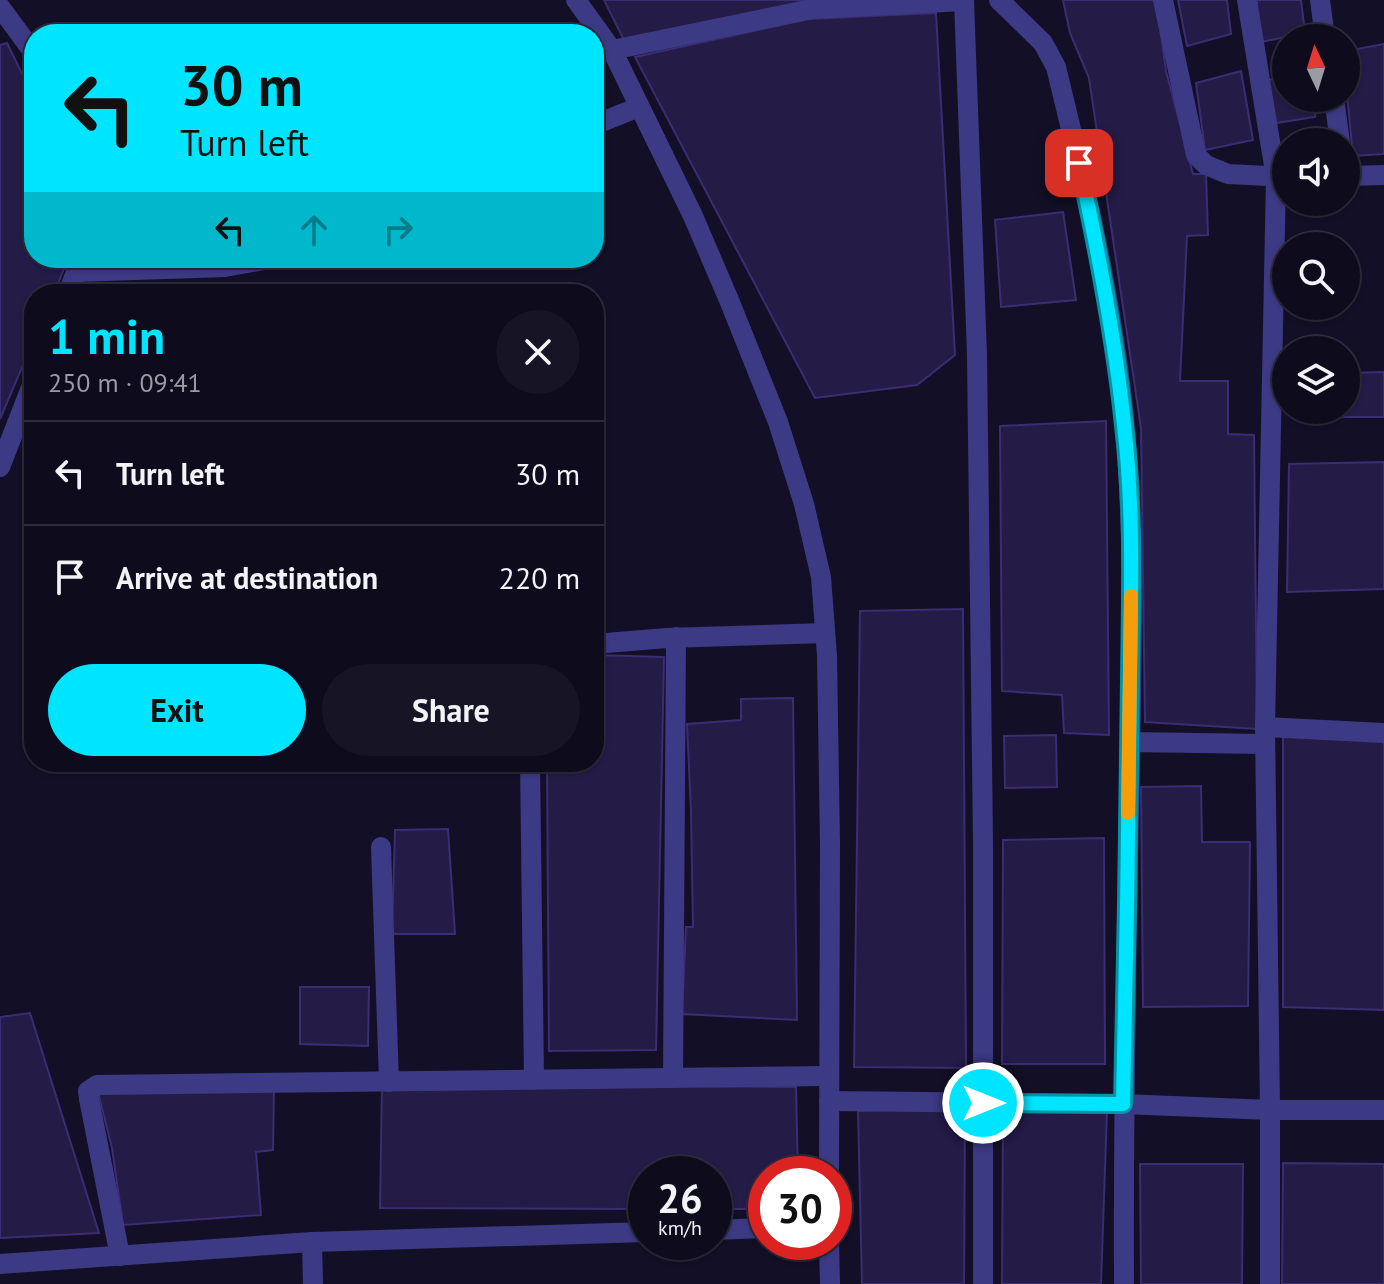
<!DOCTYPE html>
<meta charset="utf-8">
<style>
:root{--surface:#0e0b1c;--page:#171425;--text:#f1f3f6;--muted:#9b9ba3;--line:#2e2b3b;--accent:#00e5ff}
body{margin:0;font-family:"PT Sans",sans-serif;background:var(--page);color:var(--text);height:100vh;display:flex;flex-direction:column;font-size:30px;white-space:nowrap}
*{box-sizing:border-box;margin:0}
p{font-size:26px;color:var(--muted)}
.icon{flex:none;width:44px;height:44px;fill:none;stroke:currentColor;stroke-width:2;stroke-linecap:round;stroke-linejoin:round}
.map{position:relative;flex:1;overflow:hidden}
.details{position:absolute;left:24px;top:284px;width:580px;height:488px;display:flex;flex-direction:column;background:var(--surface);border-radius:32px;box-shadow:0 2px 6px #0004,0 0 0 2px var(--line)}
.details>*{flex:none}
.banner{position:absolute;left:24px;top:24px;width:580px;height:244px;border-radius:32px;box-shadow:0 2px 6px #0004,0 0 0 2px var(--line);background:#00e5ff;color:#111;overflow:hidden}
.needle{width:52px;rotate:356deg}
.controls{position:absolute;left:1272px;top:24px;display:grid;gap:16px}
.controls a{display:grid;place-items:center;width:88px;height:88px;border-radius:50%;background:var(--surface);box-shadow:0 2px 6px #0004,0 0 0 2px var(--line);font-size:40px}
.speed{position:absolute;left:628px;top:1156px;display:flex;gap:16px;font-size:40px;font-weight:700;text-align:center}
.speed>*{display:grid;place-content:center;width:104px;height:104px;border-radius:50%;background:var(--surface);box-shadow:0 2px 6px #0004,0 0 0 2px var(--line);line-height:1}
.speed small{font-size:20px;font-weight:400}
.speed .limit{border:12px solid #d22;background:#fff;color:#111}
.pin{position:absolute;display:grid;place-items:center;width:68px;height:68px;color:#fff;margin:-34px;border-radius:16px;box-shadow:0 4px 12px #0006}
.me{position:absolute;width:88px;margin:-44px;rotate:90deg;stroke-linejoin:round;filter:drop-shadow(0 0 6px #0008)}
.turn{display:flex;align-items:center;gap:28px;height:168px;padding:0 24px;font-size:36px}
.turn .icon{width:104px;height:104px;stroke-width:2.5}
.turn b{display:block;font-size:56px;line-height:68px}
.lanes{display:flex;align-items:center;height:76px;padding:0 24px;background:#0003;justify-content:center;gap:40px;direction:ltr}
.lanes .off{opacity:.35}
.round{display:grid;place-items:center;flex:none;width:84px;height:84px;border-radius:42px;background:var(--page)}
.summary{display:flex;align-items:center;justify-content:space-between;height:136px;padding:0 24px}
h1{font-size:48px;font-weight:700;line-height:60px;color:var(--accent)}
.cta{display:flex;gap:16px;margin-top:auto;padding:16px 24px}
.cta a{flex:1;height:92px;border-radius:48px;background:var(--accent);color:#111;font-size:32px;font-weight:700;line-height:92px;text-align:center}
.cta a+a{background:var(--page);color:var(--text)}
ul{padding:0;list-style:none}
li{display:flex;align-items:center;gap:24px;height:104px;padding:0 24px;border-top:2px solid var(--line)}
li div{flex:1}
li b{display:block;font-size:30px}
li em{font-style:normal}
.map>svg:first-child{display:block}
.building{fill:#241b47;stroke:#3b2d73;stroke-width:2}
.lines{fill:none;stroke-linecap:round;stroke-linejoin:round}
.street{stroke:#3d3a85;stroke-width:20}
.route-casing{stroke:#0095a6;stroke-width:20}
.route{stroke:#00e5ff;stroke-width:14}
.slow{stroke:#f59e0b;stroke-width:14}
</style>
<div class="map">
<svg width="1384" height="1284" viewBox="0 0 1384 1284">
<rect width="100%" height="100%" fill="#130f26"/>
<!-- building -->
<g class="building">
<path d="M604,0h212l-191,42z"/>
<path d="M1063,0h93l10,71 27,103h13l2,61 -21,1 -7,145h48v53l26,1 3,294 -112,-7 -4,-294 -52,-350 -19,-45z"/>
<path d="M1178,0h49l4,34 -44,12z"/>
<path d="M1256,0h45l4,33 -44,9z"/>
<path d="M936,13l19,342 -38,30 -102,13 -180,-341 174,-38z"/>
<path d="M7,43l27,55v160h34l-14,36h-20v45l-34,80v-374z"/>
<path d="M1384,44v110l-31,2 -7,-72v-33z"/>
<path d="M1241,71l12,69 -48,10 -9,-67z"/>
<path d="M1286,78v20h28l1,19 -39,6 -9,-43z"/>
<path d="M1063,212l13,88 -75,7 -6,-87z"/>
<path d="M1384,372v45h-93v-7h55v-37z"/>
<path d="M1106,421l3,314 -45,-2 -2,-38 -60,-4 -2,-265z"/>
<path d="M1384,462v127l-97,3 2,-128z"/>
<path d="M963,609l3,459 -112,-1 6,-456z"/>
<path d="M594,655l70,2 -8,393 -107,1 -2,-289h47z"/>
<path d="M793,698l4,322 -115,-6 4,-87h7l-2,-116 -4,-87 54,-4v-21z"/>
<path d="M1056,735l1,52 -52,1 -1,-52z"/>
<path d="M1283,735l101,4v271l-101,-3z"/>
<path d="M1201,786l1,56h48l-2,164 -105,1 -2,-220z"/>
<path d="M448,829l7,105h-63l3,-104z"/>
<path d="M1104,838l1,226h-103l1,-224z"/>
<path d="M300,987h69l-1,59 -68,-2z"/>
<path d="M30,1013l69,220 -99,5v-221z"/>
<path d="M382,1084l414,3 2,87h-32v35h-52v-35h-68v35l-266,-1z"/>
<path d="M274,1087l-1,63 -17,2 5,63 -138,10 -11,-77 -14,-56z"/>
<path d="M965,1108l-1,176h-102l-4,-173z"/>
<path d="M1003,1109l104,2 -6,173h-99z"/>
<path d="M1283,1163l101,1v120h-102z"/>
<path d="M1140,1164h103l-1,120h-101z"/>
</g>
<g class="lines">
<!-- street -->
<g class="street">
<path d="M576,0l36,50 81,166 36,84 49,122 26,82 17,73 6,79 3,187 -1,331"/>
<path d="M964,0l13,355 6,488v441"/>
<path d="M999,0l44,43 13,24c29,119 58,239 69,362 11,124 6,251 4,375 -3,160 -6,320 -5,480"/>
<path d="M1163,0l33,155 10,10 22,9 58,3"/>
<path d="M1247,0l29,178 -11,549 5,383v174"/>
<path d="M1320,0l5,38"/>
<path d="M0,7l34,46"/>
<path d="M612,50l200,-41 152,-8"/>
<path d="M1334,98l6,44"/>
<path d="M594,125l45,-18"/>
<path d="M1346,176l38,-1"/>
<path d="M76,272l149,-5 50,-9"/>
<path d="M68,294l13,-36"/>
<path d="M0,467l34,-87"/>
<path d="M594,644l73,-6 158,-5"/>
<path d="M1265,727l119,6"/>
<path d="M1130,742l135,2"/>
<path d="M530,762l4,317"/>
<path d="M381,847l8,235"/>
<path d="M673,1078l3,-441"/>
<path d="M829,1101l294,3 147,6h114"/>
<path d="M714,1230l52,-2"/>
<path d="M312,1242l1,42"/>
<path d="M829,1242l1,42"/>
<path d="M120,1256l-31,-157 -1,-8 9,-6 732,-9"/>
<path d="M0,1264l312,-22 334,-10"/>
</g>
</g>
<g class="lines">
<!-- route casing -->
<g class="route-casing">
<path id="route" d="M983,1103l140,1c3,-141 6,-283 7,-424 1,-85 4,-171 -6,-255 -9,-88 -26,-175 -45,-262"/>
</g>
<!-- route -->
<use href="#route" class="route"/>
<!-- slow -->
<path class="slow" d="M1128,813l3,-217"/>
</g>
</svg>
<div class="controls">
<a><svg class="needle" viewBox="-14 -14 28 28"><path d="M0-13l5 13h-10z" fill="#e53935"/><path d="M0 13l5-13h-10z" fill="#9b9ba3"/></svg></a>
<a><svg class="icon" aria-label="sound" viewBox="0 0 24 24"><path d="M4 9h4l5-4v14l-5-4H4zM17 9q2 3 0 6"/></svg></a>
<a><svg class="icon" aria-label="search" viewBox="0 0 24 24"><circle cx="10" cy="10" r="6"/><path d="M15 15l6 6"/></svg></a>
<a><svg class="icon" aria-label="layers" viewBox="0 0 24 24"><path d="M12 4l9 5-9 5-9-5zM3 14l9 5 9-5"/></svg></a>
</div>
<div class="speed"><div>26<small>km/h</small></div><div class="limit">30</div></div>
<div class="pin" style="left:1079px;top:163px;background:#d93025"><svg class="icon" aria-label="arrive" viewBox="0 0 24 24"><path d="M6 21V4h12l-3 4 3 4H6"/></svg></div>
<svg class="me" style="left:983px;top:1103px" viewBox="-20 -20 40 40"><circle r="17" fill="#00e5ff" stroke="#fff" stroke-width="3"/><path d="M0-11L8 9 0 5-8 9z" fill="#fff"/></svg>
<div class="banner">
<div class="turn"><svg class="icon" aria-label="left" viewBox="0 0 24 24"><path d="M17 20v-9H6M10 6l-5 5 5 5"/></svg><div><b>30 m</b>Turn left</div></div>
<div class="lanes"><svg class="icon" aria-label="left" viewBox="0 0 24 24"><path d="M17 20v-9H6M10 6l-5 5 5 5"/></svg><svg class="icon off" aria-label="ahead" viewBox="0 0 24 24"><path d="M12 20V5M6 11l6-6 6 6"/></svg><svg class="icon off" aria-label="right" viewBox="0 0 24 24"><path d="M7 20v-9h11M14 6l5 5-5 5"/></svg></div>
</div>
<section class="details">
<div class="summary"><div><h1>1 min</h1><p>250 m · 09:41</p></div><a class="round"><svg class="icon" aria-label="close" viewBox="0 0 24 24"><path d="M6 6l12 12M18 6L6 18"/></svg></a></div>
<ul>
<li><svg class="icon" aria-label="left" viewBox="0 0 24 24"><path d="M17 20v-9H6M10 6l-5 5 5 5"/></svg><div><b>Turn left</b></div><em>30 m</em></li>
<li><svg class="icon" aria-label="arrive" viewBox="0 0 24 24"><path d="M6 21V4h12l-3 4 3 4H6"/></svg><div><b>Arrive at destination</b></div><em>220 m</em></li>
</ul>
<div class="cta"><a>Exit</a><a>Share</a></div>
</section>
</div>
